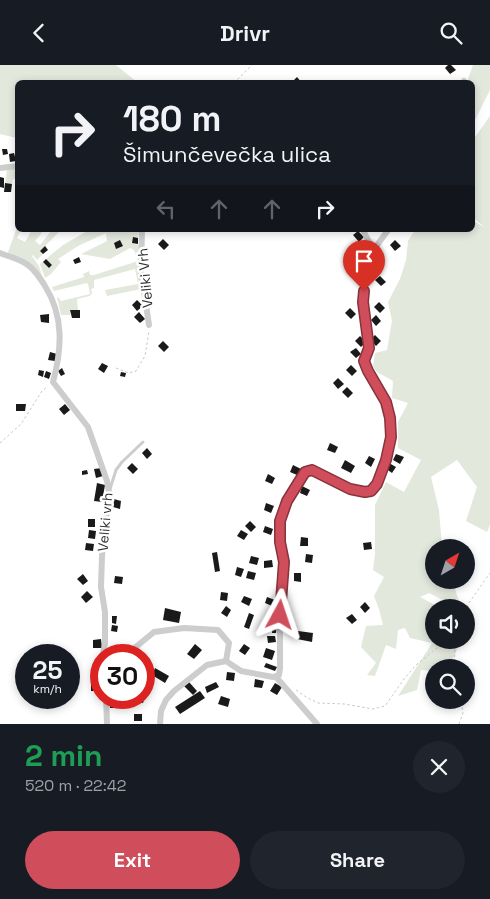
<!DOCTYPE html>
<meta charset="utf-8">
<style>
:root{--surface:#171b24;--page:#20242c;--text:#f1f3f6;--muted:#9ea1a6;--accent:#d04e5b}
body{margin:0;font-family:"Space Grotesk",sans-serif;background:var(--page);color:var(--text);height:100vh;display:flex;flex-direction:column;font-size:19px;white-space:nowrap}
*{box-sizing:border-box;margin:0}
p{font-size:16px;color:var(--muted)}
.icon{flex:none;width:28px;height:28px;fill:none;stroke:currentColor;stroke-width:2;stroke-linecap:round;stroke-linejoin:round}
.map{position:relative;height:659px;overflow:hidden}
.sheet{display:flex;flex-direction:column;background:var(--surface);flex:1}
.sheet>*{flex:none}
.guide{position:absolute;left:15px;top:15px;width:460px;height:152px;border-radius:8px;box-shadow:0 2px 8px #0003;background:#171b24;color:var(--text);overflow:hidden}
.needle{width:32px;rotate:39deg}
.tools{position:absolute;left:425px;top:474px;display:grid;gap:10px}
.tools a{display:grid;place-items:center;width:50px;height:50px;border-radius:50%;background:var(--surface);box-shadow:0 2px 8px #0003;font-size:25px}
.speed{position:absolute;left:15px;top:579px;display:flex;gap:10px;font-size:25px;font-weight:700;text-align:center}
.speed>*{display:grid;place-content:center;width:65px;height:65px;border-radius:50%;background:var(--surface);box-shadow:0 2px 8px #0003;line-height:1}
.speed small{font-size:12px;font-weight:400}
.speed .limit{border:8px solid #d22;background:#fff;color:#111}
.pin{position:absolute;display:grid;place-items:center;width:42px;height:42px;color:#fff;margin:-51px -21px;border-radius:50% 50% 50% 0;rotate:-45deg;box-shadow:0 0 5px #0007}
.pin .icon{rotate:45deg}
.me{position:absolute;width:55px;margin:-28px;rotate:5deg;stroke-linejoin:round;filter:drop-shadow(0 0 4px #0008)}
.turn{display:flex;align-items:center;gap:18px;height:105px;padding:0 25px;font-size:22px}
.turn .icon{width:65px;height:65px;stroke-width:2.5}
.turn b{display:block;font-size:35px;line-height:42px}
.lanes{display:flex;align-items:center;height:48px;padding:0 25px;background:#0003;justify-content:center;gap:25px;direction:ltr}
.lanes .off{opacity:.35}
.round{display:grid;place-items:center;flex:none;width:52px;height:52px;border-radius:26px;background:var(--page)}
.summary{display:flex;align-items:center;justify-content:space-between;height:85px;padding:0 25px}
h1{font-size:30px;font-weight:800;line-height:38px;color:#1e9e55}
.button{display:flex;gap:10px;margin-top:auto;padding:10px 25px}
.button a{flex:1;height:58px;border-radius:30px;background:var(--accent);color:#fff;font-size:20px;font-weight:800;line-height:58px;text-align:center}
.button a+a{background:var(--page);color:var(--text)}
header{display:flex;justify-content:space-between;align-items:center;height:65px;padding:0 25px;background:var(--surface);font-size:22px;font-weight:800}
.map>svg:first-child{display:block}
.green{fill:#e3e8dd}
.building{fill:#1a1a1a}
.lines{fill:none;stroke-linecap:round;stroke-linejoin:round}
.path{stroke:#c7c7c7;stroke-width:1;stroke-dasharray:2.5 2.5;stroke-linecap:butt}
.service{stroke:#cdcdcd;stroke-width:3}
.minor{stroke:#cdcdcd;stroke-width:6}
.route-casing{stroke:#87333b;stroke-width:12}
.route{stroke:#d04e5b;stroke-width:9}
.labels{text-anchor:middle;stroke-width:5;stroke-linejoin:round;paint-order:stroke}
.street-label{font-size:14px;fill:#333;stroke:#fff}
</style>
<header><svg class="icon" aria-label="back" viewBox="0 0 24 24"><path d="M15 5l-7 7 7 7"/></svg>Drivr<svg class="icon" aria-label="search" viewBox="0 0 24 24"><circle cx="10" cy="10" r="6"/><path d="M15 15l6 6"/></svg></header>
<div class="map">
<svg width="490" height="659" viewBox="0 0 490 659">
<rect width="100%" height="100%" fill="#fff"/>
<!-- green -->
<g class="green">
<path d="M0,0h116l21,17 -119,1 -1,55 -17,-4z"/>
<path d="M473,0h17v25l-15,30 -2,1 -1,-38 -5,-1z"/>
<path d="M490,51v409l-3,7 -21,-11 11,-34 -20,-27 -26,17 8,33 3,37h-8v33h18l9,27h-4l-28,-14 -9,4 19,10h-5v33h25v5l-10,22h-15v4l-13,-1 -4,20 -19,6 34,-53 -22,-5 -5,-10 -7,2 -2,19 -10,-4 -11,31 -8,-1 9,-12 -15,-16 5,-21 17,-1 -4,-16 -5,-13 10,-19 -11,-7 2,-16v-49l11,-23 18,10 17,-32 -23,-12v-26l10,-19 -16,-5 1,-17 -16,-9 -4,-5 2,-14 12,-3 5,-29 -4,-19 12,-23 6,-19 2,-19 7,-11h57l1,-9 11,6 -11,-10v-77z"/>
<path d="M17,102v12h-4l-1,5 -7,-1 2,-14z"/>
<path d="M17,162l1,3h3l-4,8 8,4 7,-12h12l-9,11 5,4 12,-15h9l-21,21 3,3 -6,6 -4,-5 -1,1 7,10 4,13 -8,-10 -28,-14z"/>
<path d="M89,165h19l2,2 2,-2h27l-1,8 -5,-1 -1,6 7,2 2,44 -34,7 -2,-6 33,-6 -3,-15 -41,11v8l-3,1 1,4 -2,3 -13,3 1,11h-8v5h-9l-4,-18h1l3,4 29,-7 -2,-10 -1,-1 -33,8 -2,-4 32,-10 -1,-3 6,-3 1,4h4l44,-14 -4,-11 -4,-2 -20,11 -29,-5 26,-13 -1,-8 -28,13 -20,13 3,3 -10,12 -6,4 -5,-14 3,-2 7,6 2,-3 -6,-6 17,-14z"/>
</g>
<!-- building -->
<g class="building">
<path d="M448,0h3l5,5 -6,4 -5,-6z"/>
<path d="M297,12l5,6h-11z"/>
<path d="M2,84h5l1,5 -5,1z"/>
<path d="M14,88l2,8 -6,1 -1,-8z"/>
<path d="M0,112l4,1v10l-4,-1z"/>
<path d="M5,118l7,1 -1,8h-7z"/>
<path d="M358,166l6,6 -5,5 -6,-7z"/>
<path d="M133,172l5,1v6l-6,-1z"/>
<path d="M163,174l6,6 -5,5 -6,-6z"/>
<path d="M120,175l3,6 -7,3 -2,-6z"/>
<path d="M395,175l6,6 -6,5 -5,-6z"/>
<path d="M358,180l6,6 -5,4 -6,-6z"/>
<path d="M45,181l3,4 -5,4 -3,-3z"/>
<path d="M79,192l2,5 -6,2 -2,-4z"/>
<path d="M46,194l6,6 -3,3 -6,-6z"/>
<path d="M380,211l6,6 -5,4 -6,-6z"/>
<path d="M137,235l6,6 -6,5 -5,-6z"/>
<path d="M379,237l6,6 -5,5 -6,-6z"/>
<path d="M350,243l6,6 -5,5 -6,-6z"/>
<path d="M70,245h10v8h-8z"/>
<path d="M139,247l6,7 -5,4 -6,-6z"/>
<path d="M49,249v9l-8,-1 -1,-7z"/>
<path d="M376,250l5,6 -5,5 -5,-6z"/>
<path d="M375,270l6,6 -5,5 -6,-6z"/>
<path d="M360,271l6,6 -5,5 -6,-6z"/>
<path d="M163,276l6,6 -5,5 -6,-6z"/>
<path d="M356,283l5,6 -5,4 -6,-6z"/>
<path d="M50,287l7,2 -2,7 -7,-1z"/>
<path d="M102,298l6,3 -4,7 -6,-4z"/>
<path d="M351,300l6,6 -5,5 -6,-6z"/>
<path d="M62,303l3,6 -4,2 -3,-5z"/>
<path d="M39,305l5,1 -1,6 -5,-2z"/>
<path d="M46,306l5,2 -2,6 -5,-2z"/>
<path d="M121,307l5,1 -1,4 -5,-1z"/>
<path d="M338,313l6,6 -6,5 -5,-6z"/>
<path d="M347,322l6,6 -5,5 -6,-6z"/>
<path d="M16,339h10l-1,7h-9z"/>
<path d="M65,339l5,6 -6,5 -5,-6z"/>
<path d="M330,378l8,4 -3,6 -8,-3z"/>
<path d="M147,383l5,6 -5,5 -5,-6z"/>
<path d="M396,389l8,3 -4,7 -7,-4z"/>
<path d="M369,391l6,3 -4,8 -6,-4z"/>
<path d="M345,395l10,6 -4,7 -10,-5z"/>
<path d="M132,398l6,6 -5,5 -6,-6z"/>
<path d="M389,398l7,4 -4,6 -7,-5z"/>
<path d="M293,400l8,4 -4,6 -7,-3z"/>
<path d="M102,403l1,8 -7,2 -2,-9z"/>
<path d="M87,405l1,4 -6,1v-4z"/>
<path d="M268,409l7,4 -3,6 -7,-3z"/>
<path d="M97,418l8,2 -3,17 -8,-1z"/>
<path d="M302,421l8,4 -3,6 -7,-3z"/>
<path d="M114,434l7,2 -1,8 -7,-2z"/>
<path d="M266,438l8,3 -3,7 -7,-3z"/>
<rect x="88" y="454" width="7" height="8"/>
<path d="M250,456l6,6 -5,5 -6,-6z"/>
<path d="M265,461l8,3 -2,6 -8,-3z"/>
<path d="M89,465l7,1 -1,8 -7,-1z"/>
<path d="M241,465l7,4 -4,6 -7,-4z"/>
<path d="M301,472l7,1v8h-8z"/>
<path d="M371,477l1,7 -8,1 -1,-7z"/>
<path d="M86,478l8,1 -1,7 -8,-1z"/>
<path d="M217,487l3,19 -5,1 -3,-19z"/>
<path d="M306,489l7,1 -1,8 -7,-1z"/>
<path d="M251,491l8,2 -2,7 -8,-2z"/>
<path d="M272,495l1,7 -9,1v-7z"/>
<path d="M237,502l7,2 -3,8 -6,-2z"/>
<path d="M248,506l8,2 -2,7 -8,-2z"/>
<path d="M294,508h7v9l-7,-1z"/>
<path d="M83,509l5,7 -5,4 -6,-6z"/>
<path d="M115,511l8,1 -1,7 -8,-1z"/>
<path d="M87,526l6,6 -7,6 -5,-6z"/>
<path d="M221,527l7,1 -1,8 -7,-1z"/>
<path d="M244,531l8,3 -3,7 -8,-4z"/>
<path d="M267,532l8,3 -3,6 -7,-3z"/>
<path d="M365,537l5,6 -5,5 -5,-6z"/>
<path d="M226,541l5,4 -4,7 -6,-4z"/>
<path d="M165,543l16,4 -2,11 -16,-3z"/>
<path d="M249,548l5,2 -5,14 -5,-2z"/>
<path d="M352,549l5,6 -5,4 -6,-6z"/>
<path d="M112,551h5l-1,8 -4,-1z"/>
<path d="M273,557l4,1 -1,10h-4z"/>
<path d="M112,560l6,1 -1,6 -6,-1z"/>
<path d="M298,566l15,2 -1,9 -15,-3z"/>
<path d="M267,571h8l1,6 -8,1z"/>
<path d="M101,574l1,9h-9v-8z"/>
<path d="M195,579l7,6 -8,9 -7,-5z"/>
<path d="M244,579l6,4 -5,7 -6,-4z"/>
<path d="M266,583l9,3 -3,9 -9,-3z"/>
<path d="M266,598l11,4 -2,4 -11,-4z"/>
<path d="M155,603l14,8 -4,7 -13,-8z"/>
<path d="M227,607l8,1 -1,8 -8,-1z"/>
<path d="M255,614l9,2 -2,7 -8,-1z"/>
<path d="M189,617l8,9 -4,4 -9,-9z"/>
<path d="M216,617l3,5 -12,6 -2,-6z"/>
<rect x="91" y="618" width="7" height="8"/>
<path d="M275,618l7,4 -5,8 -7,-4z"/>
<path d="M200,626l5,7 -25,16 -5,-7z"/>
<path d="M221,631l9,3 -2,8 -10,-3z"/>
<path d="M136,632h9l-2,6 -8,-2z"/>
<rect x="110" y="635" width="7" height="8"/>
<rect x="134" y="649" width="8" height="7"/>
</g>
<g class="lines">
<!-- path -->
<g class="path">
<path d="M234,18l18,-18"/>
<path d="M116,303l13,5 7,-2 9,-15 4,-25"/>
<path d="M0,378l21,-19 21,-33 6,-5"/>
<path d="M466,542l24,-34"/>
<path d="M453,602l2,-13 -1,-14"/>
<path d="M296,625l10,7 12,6 26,1 29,5 12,-3 19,-27 12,-14 31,-25"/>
<path d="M459,659l4,-11 -2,-13"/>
</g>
<!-- service -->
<path class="service" d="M110,424l6,-19 6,-8 21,-20"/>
<!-- minor -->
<g class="minor">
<path d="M462,18l2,-2"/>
<path d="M0,103l18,-2"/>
<path d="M142,165l-1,42 8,53"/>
<path d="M375,183l13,-18"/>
<path d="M0,188c10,4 20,6 28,12 8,6 12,13 17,21 19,30 17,63 8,96l35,45 19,54 2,11 -7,64 -1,31 4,25v31l-2,12"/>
<path d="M126,590l28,-23 30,-4 34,2 11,13 -3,18"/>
<path d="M276,612l41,47"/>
<path d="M106,632l1,27"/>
<path d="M160,659l1,-13 5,-11 8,-9 33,-26 19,-4 15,10 32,6 6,-2 1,-7v-53l4,-53 -4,-20v-21l7,-20 18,-29 7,-2c16,7 35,22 53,22 14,1 25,-42 26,-55 1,-11 -1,-24 -5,-33 -5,-14 -18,-25 -21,-41 -1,-6 4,-12 3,-18 -1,-14 -5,-28 -5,-41 -1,-20 9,-38 12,-56l-6,-6 -6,-12"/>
</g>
</g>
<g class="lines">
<!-- route casing -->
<g class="route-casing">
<path id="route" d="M280,550l4,-53 -4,-20v-21l7,-20 18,-29 7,-2 38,19 15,3 6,-1 6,-7 9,-24 5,-23 -1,-19 -4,-16 -18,-31 -4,-10 5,-13 -6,-46 1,-11"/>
</g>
<!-- route -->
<use href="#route" class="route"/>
</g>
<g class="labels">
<!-- street labels -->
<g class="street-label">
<text transform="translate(145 213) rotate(-95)" y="5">Veliki Vrh</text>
<text transform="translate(105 457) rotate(-85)" y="5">Veliki vrh</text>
</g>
</g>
</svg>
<div class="tools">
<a><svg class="needle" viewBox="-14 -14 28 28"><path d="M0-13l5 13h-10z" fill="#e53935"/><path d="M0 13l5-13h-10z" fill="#9ea1a6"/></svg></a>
<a><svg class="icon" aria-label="sound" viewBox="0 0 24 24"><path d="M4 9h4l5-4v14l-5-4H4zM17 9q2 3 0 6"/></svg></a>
<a><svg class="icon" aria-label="search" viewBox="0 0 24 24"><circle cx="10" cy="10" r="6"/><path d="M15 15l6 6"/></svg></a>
</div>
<div class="speed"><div>25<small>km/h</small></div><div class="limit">30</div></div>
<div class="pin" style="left:364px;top:226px;background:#d93025"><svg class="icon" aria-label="arrive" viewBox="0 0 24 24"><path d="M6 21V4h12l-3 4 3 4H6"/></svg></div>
<svg class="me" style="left:280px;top:550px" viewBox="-20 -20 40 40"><path d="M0-17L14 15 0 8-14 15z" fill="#d04e5b" stroke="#fff" stroke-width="4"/></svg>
<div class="guide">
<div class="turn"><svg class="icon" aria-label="right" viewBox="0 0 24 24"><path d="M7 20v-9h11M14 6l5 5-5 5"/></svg><div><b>180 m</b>Šimunčevečka ulica</div></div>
<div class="lanes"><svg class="icon off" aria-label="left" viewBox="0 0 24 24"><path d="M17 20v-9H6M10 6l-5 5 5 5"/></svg><svg class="icon off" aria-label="ahead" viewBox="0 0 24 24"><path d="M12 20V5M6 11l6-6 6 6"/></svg><svg class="icon off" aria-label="ahead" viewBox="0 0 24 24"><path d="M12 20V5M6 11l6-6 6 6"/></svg><svg class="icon" aria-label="right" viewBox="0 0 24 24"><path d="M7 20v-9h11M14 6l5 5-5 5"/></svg></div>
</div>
</div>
<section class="sheet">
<div class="summary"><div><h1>2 min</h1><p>520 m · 22:42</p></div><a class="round"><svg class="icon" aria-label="close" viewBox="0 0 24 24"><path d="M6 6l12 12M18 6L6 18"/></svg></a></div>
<div class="button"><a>Exit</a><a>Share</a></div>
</section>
